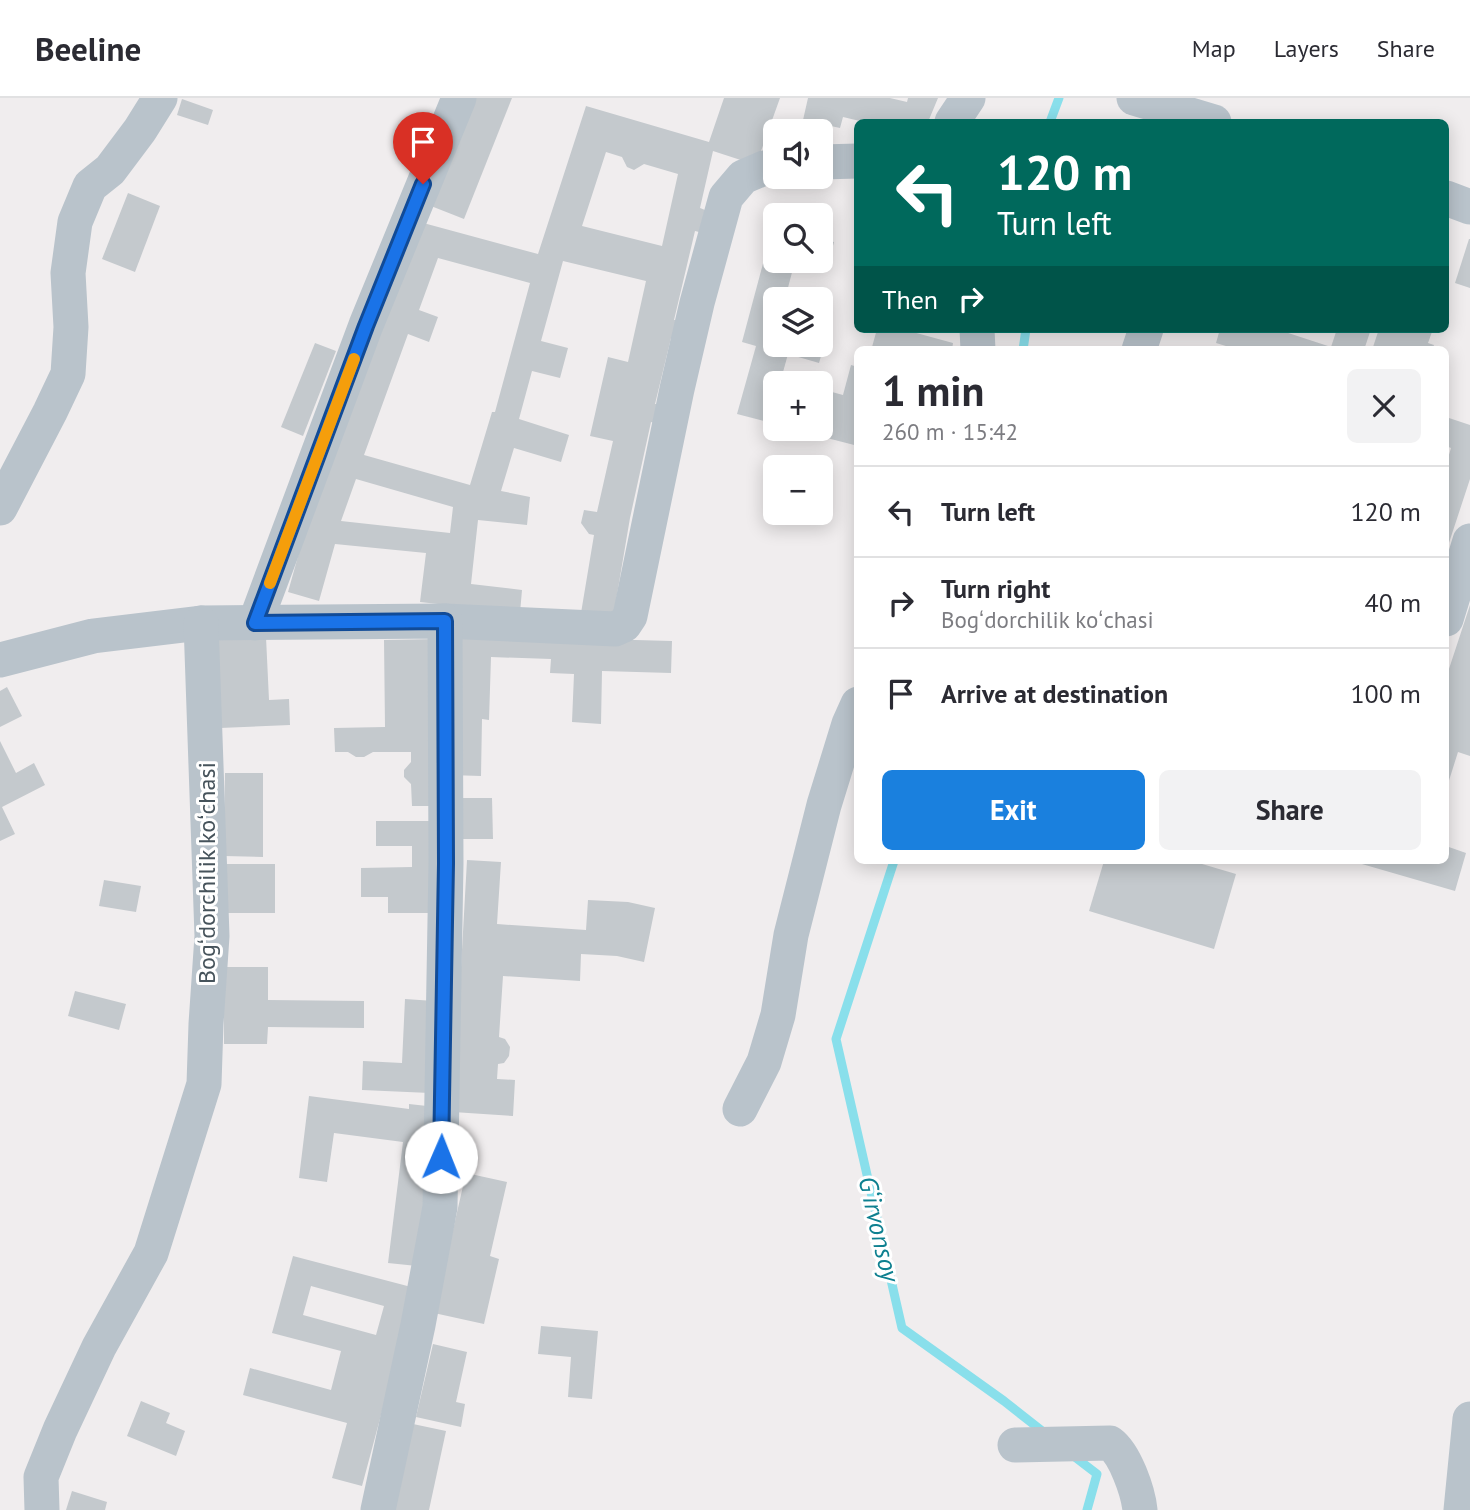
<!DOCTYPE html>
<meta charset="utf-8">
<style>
:root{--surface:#fff;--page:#f2f2f3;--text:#2b2b33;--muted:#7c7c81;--line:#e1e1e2;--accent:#1a80de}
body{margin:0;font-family:"PT Sans",sans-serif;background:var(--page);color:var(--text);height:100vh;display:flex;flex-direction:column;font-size:26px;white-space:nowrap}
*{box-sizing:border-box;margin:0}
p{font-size:23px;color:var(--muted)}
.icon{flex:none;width:38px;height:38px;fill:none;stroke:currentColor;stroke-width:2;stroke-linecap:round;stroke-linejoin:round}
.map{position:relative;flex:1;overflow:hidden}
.drawer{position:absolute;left:854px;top:248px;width:595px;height:518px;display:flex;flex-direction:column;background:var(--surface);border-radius:10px;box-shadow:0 4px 18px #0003}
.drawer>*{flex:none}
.guide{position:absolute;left:854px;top:21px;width:595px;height:214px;border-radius:10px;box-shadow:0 4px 18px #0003;background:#00695c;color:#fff;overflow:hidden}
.buttons{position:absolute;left:763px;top:21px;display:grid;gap:14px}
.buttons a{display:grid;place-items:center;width:70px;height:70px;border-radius:10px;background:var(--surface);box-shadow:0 4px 18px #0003;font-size:35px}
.pin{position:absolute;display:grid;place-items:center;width:60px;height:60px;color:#fff;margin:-72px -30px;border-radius:50% 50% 50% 0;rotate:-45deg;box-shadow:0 0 7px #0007}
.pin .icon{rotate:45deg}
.me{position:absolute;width:77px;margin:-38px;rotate:1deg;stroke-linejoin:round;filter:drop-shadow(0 0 5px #0008)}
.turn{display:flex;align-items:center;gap:24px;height:147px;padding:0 28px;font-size:32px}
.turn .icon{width:91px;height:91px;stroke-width:2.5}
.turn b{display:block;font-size:49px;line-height:60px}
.then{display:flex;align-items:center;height:66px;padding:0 28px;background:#0003;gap:14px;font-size:26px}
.round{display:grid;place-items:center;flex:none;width:74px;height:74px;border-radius:10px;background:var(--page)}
.headline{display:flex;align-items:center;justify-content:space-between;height:119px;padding:0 28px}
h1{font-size:42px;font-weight:800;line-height:52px}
.button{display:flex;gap:14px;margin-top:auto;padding:14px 28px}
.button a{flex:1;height:80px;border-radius:10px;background:var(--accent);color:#fff;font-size:28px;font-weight:800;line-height:80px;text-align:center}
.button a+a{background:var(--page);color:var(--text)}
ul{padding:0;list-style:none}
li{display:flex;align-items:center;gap:21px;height:91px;padding:0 28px;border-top:2px solid var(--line)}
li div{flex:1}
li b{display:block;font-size:26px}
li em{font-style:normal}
header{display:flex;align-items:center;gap:42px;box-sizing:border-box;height:98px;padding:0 35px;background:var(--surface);border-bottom:2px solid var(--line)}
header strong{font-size:33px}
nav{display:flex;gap:38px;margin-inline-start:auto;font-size:24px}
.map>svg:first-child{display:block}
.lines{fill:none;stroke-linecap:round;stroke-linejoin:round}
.stream{stroke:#89dfeb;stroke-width:9}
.building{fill:#c4c9cd;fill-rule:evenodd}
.minor{stroke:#b9c3cb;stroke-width:35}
.route-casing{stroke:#114b97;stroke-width:18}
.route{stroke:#1a73e8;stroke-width:12}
.slow{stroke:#f59e0b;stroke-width:12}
.labels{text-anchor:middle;stroke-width:6;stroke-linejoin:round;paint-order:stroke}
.street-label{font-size:24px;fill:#46535b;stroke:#fff}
.water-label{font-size:26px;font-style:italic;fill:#0e8090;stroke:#fff}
</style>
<header>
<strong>Beeline</strong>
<nav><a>Map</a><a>Layers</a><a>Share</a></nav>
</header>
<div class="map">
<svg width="1470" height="1412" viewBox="0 0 1470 1412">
<rect width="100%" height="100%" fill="#f0edee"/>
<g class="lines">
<!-- stream -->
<g class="stream">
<path d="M1050,24l9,-24"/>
<path d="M1023,252l3,-21"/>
<path d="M894,763l-58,178 66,289 102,73 42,33"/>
<path d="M1071,1356l26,20 -10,36"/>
</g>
</g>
<!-- building -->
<g class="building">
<path d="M474,0h38l-48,121 -33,-13z"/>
<path d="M724,0h56l-24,67 -43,-14 -13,57 5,2 -6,22 -4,-1 -21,89h5l-5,19 -3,-1 -16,66h3l-4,19 -3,-1 -21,96 -18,106 -32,-5 14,-84 -5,-1 -8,-11 3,-13 13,2 16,-71 -23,-5 18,-79 20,5 18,-81 -83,-20 -22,80 27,7 -8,30 -28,-7 -13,48 50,16 -8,27 -47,-14 -13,43 29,6 -3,28 -49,-5 -7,64 51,6 -2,23 -100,-11 6,-49 -91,-9 -16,57 -31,-9 23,-82 105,-289 122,33 48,-148 123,36zM606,54l16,5 5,10 7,3 10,-6 34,10 -16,72 -80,-20zM438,160l92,25 -35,129h-3l-22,73 -106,-30 44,-121 21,8 9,-25 -19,-7zM356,381l97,28 -3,26 -109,-12z"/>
<path d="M808,0h82l17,4 1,-4h30l-10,24h-64l-21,-5 -3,11 -37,-8z"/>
<path d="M182,1l31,11 -5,15 -31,-10z"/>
<path d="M128,95l32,13 -25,66 -33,-13z"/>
<path d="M773,128l2,1v34h20l-10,38h-10v46h46v-15l7,2 -9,31 -31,-9 -8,29h-5v41l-38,-10 19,-68 -14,-4z"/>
<path d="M821,141l13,3 -6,23 -13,-3 6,-1z"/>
<path d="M1469,141h1v49l-15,-5z"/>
<path d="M877,231h32v2l44,12 -1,7h-69l-11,-3z"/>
<path d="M1220,231h56l55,18 6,-18h34l-7,21h-125l-23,-7z"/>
<path d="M1379,231h54l-5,14 6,2 -2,5h-60z"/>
<path d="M315,245l21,8 -33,85 -22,-9z"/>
<path d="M851,267l7,2v79l-62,-16 25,-1v-40l22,6z"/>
<path d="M1446,319l24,8v54l-24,73v-87l5,-17 -5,-2z"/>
<path d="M1470,507v151l-12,-4 -12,38v-112z"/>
<path d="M454,537l218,6 -1,32 -69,-2 -1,53 -29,-2 2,-48 -24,-1 1,-14 -60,-2 -2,63 -7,-1 -1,57 -31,-1z"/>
<path d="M266,539l3,63 20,-1 1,26 -70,3 -5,-89z"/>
<path d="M438,541l1,167h-27l-1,-22 -7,-7v-7l7,-8v-10h-38l-9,5h-8l-8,-5h-13l-1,-24 51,-1 -1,-87z"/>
<path d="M7,589l15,29 -22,11v-36z"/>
<path d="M0,643l16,32 18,-10 11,22 -43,22 13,27 -15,7z"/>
<path d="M225,675h38v84l-39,-1z"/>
<path d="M458,700h34l1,41h-34z"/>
<path d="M376,723h63l1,92h-52v-16h-27v-29l51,-1v-21h-36z"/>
<path d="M1446,748l20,7 -11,38 -100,-29 91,-1z"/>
<path d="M467,762l34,2 -4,62 89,6 2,-30 40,2 27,6 -11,54 -27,-6 -36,-2 -1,27 -77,-5 -4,61 6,2 5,8 -1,9 -5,7 -6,1 -1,15 18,1 -2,36 -60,-4z"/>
<path d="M1104,763h88l44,13 -22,75 -125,-38z"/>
<rect x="224" y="766" width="51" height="49"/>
<path d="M104,782l37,6 -5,26 -37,-6z"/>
<path d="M224,869h44v33l96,1v27l-96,-1 -1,17h-43z"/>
<path d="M75,893l51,13 -7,26 -51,-14z"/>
<path d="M405,901l29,2 -4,92 -68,-3 1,-29 39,2z"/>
<path d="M309,998l100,13v-5l27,3 -19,159 -29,-3 15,-121 -69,-9 -7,49 -28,-4z"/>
<path d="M466,1075l41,9 -17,74 9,3 -15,65 -50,-11z"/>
<path d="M293,1158l122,32 -53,198 -30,-8 15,-55 -104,-28 7,-27 81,22 10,-39 -69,-18zM311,1188l73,20 -8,29 -73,-20z"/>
<path d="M541,1228l57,5 -6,68 -24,-2 3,-40 -33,-3z"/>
<path d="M433,1246l34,8 -11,50 9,2 -4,23 -45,-10z"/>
<path d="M141,1303l29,12 -4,10 19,8 -9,25 -49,-20z"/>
<path d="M413,1326l33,7 -17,79h-35z"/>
<path d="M72,1393l35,11 -2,8h-39z"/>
</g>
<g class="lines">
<!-- minor -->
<g class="minor">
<path d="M1134,0l80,24"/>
<path d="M952,24l16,-24"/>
<path d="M821,64l37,-1"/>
<path d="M1446,100l24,9"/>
<path d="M977,231l1,21"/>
<path d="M1139,252l7,-21"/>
<path d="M0,410l50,-96 18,-38 3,-47 -3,-54 7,-51 15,-36 20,-16 30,-40 20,-32"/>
<path d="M1446,521l24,-78"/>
<path d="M255,525l111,-298 93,-227"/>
<path d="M0,562l93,-24 108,-13 244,-2 170,8 9,-4 6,-9 47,-227 20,-86 29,-106 17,-20 21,-9 11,-1"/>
<path d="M740,1011l24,-47 14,-47 13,-80 33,-130 25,-81 9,-20"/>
<path d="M1015,1347l95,-2c15,11 28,48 30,67"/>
<path d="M42,1412l-1,-33 19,-47 39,-83 52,-94 53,-169 2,-60 6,-88 -11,-313"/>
<path d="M378,1412l40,-185 22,-118 6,-344 -1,-242"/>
<path d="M1461,1412l9,-91"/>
</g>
</g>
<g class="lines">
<!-- route casing -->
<g class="route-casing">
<path id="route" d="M423,86l-57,142 -111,297 190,-2 1,242 -5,294"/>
</g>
<!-- route -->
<use href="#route" class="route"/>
<!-- slow -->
<path class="slow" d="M270,485l84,-224"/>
</g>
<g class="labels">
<!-- street labels -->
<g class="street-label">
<text transform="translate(207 775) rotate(-90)" y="8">Bogʻdorchilik koʻchasi</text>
</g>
<!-- water labels -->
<g class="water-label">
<text transform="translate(879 1131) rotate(77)" y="9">G‘irvonsoy</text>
</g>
</g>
</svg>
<div class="buttons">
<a><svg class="icon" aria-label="sound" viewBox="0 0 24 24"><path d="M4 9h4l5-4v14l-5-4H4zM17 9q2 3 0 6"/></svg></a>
<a><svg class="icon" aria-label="search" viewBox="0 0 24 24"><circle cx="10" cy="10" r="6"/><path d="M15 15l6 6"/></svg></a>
<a><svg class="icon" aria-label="layers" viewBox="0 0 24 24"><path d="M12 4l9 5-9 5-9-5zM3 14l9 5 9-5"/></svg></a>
<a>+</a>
<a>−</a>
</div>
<div class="pin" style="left:423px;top:86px;background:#d93025"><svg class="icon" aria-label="arrive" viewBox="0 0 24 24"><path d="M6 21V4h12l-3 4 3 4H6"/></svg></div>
<svg class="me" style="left:441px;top:1059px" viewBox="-20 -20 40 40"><circle r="19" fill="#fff"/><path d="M0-13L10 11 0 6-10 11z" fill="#1a73e8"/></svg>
<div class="guide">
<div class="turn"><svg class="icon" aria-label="left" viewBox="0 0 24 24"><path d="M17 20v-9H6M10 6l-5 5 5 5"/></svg><div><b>120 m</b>Turn left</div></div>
<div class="then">Then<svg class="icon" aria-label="right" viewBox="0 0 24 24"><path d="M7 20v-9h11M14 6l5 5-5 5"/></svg></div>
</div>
<section class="drawer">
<div class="headline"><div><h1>1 min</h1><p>260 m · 15:42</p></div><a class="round"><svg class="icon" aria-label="close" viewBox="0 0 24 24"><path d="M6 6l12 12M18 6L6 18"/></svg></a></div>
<ul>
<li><svg class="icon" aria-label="left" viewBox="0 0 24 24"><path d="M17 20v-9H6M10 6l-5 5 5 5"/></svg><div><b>Turn left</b></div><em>120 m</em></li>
<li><svg class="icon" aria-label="right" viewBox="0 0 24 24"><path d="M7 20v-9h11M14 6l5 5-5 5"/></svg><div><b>Turn right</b><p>Bogʻdorchilik koʻchasi</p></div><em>40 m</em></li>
<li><svg class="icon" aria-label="arrive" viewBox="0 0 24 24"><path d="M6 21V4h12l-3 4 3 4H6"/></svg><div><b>Arrive at destination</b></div><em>100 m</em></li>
</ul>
<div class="button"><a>Exit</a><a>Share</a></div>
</section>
</div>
